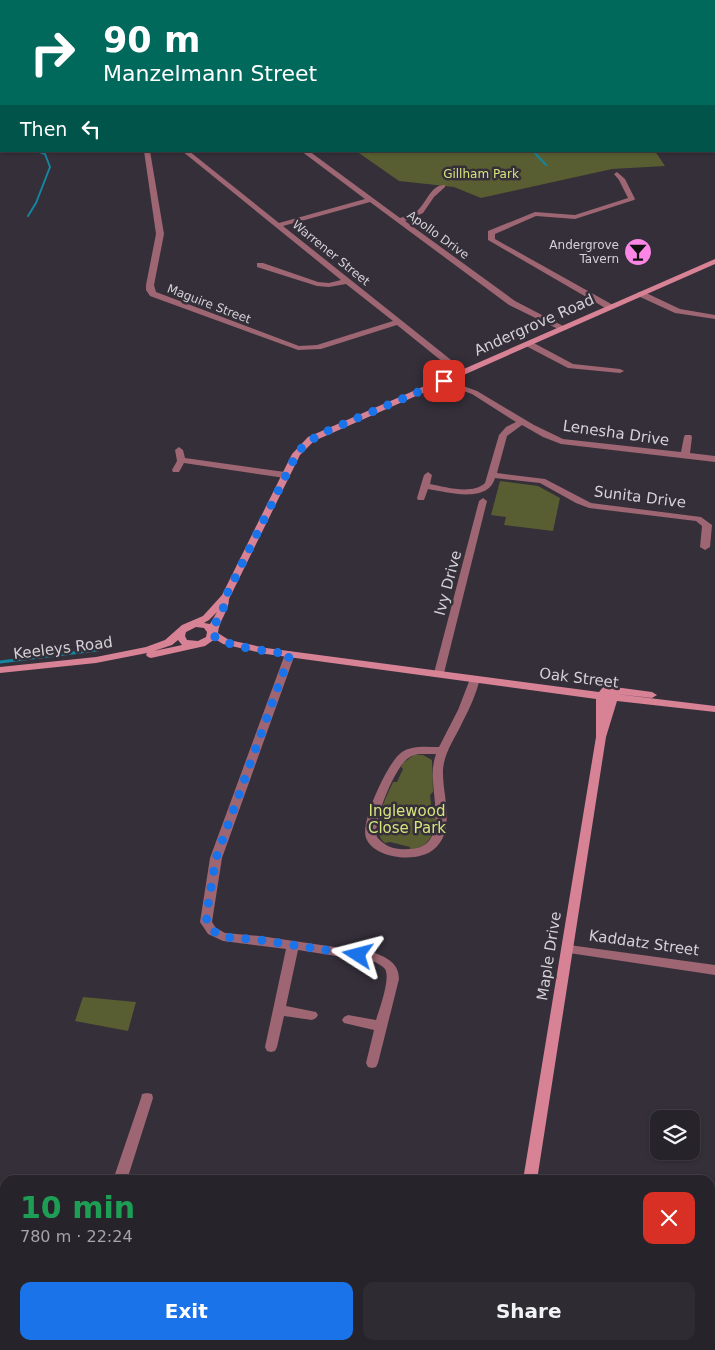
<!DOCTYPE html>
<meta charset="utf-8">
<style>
:root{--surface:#27232b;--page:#2f2b33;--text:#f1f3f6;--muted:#a4a4a9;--line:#434047;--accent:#1a73e8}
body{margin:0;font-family:"DejaVu Sans",sans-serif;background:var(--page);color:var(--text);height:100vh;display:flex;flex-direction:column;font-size:19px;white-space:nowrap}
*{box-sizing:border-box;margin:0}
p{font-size:16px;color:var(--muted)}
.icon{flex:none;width:28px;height:28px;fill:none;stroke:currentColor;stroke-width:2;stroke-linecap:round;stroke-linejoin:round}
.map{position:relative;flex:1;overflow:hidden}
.side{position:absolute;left:0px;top:1175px;width:715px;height:175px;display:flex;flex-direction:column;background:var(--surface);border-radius:15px 15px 0 0;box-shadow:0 1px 4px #0004,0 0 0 1px var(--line)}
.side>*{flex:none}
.guide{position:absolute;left:0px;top:0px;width:715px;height:152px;box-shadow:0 1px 4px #0004,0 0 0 1px var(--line);background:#00695c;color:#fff;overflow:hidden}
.controls{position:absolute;left:650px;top:1110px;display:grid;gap:10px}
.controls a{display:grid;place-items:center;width:50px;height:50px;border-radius:10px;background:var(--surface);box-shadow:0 1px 4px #0004,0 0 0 1px var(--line);font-size:25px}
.pin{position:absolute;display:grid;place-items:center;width:42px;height:42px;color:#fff;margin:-21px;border-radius:10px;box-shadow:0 2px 8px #0006}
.me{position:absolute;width:55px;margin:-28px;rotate:279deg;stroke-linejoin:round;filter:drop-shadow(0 0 4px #0008)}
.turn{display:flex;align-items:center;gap:18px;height:105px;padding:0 20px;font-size:22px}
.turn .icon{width:65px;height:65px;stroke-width:2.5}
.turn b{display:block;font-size:35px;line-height:42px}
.then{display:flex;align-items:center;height:48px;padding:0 20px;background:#0003;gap:10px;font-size:19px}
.round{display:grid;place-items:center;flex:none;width:52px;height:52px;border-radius:10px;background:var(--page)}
.head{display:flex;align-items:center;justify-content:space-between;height:85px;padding:0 20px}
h1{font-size:30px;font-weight:700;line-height:38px;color:#1e9e55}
.action{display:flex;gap:10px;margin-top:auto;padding:10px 20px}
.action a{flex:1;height:58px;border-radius:10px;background:var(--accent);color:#fff;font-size:20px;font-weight:700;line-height:58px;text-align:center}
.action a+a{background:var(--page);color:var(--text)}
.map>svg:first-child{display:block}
.green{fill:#585e31}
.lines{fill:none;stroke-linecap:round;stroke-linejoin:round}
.stream-far1{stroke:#1685a0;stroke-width:2}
.stream{stroke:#1685a0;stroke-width:3}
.street{fill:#9d6672;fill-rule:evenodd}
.secondary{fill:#d88296;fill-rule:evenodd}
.route{stroke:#1a73e8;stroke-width:9;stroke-dasharray:0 16.2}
.labels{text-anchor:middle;stroke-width:5;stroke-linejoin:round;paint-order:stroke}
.far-park-label{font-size:12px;fill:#d5e47d;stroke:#342f39}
.far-street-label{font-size:12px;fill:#d4d1d7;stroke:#342f39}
.far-poi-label{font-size:12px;fill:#d4d1d7;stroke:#342f39;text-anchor:end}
.street-label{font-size:15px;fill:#d4d1d7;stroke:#342f39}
.park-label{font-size:15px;fill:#d5e47d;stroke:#342f39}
</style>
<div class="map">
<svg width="715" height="1350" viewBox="0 0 715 1350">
<rect width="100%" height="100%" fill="#342f39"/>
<!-- green -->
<g class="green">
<path d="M356,151h299l10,15 -53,3 -131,29 -27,-11 -55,-6z"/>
<path d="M500,481l38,5 22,12 -7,33 -49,-6 2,-8 -15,-2z"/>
<path d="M414,755h9l9,5 1,32 -3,3 2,16 4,3c-2,19 -4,32 -26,36v-3l-20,-5 -5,1c-17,-12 1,-45 8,-61h4l6,-13 -2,-2 2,-4z"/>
<path d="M83,997l53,5 -8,29 -53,-10z"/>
</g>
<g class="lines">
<!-- stream-far1 -->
<g class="stream-far1">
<path d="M533,151l13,14"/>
<path d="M28,216l8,-13 14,-36 -5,-13 -8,-3"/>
</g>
<!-- stream -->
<path class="stream" d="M0,662l97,-12"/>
<!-- street -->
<g class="street">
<path d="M493,0h22l1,1h-22z"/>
<rect x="714" y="14" width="1" height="4"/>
<rect x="714" y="46" width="1" height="4"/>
<path d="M144,151h6l14,83 -10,51 2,7 143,54 18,-1 76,-24 -47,-37 -17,3 -12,-1 -60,-19v-4h6l55,19 11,1 12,-3 -159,-129h7l90,72 86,-24 -64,-48h8l91,67c6,-2 15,-4 19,-9 8,-8 13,-25 26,-24v2l-11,10 -11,16 -18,8 110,80 52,27 -1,2h-6l-51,-25 -139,-103 -87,24 182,145v4h-6l-62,-50 -76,24 -23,1 -148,-54 -4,-6v-5l10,-51z"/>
<path d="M617,172l8,7 10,20 -1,1 -59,19 -39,-3 -41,18v5l118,66v4h-6l-119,-69v-9l47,-19 40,3 53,-17 -9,-18 -5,-6z"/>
<path d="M638,292h6l36,17 35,6v4l-40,-6 -37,-17z"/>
<path d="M526,342h6l41,22 47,5 4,2 -4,2 -52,-5 -42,-22z"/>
<path d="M441,379h3l33,12 57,34 29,14 118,13 3,-15 1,-2h6l1,2 -2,16 25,3v6l-154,-18 -18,-7 -21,-12 -15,11 -10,37 48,6 46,24 110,14 11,8 -2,22 -5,3 -5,-3 2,-21 -6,-5 -107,-13 -13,-5 -36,-20 -45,-5c-7,26 -48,14 -67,11l-4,11h-6l-1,-2 7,-23 4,-3 4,3 -2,9c15,3 42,11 55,-1l14,-48 7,-8 10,-5 -44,-28 -31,-11z"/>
<path d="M179,447l4,3 2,8 100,14 4,3 -4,3 -101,-15 -5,9h-6l-1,-2 5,-9 -2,-11z"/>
<path d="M483,498l4,3 -43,172 -5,3 -5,-3 45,-172z"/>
<path d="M290,651l5,3 -73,204 -10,64 4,6 9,5 35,3 115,17c13,5 24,11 24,26l-21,84 -2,4 -4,1 -4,-1 -2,-4 8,-33 -30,-7 -2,-3 2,-3 4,-2 28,5c3,-10 15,-42 9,-51 -2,-3 -7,-5 -10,-7l-77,-12 -12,56 30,6 2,3 -2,3 -4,2 -28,-4 -7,31 -2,4 -4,1 -4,-1 -2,-4 21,-98 -63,-8 -15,-7 -8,-12 10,-64 75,-204z"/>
<path d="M475,676l5,3c-4,15 -10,29 -17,42 -7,16 -19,31 -20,49 -1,25 14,62 -10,80 -16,13 -59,9 -67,-12 -6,-16 22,-77 36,-86 11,-7 24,-5 37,-5l19,-37 12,-31zM422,754h14c-3,9 -4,18 -3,27 1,24 13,68 -25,68 -12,1 -23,-2 -31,-12 -4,-17 17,-67 30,-78 5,-4 10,-5 15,-5z"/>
<path d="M569,945l146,20v10l-146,-22 -4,-1 -2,-3 2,-3z"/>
<path d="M147,1093l5,1 1,4 -26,82h-14l28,-82 1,-4z"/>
<path d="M715,1235v101l-5,2v-101z"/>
<path d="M710,1339l5,3v8h-13v-5h8z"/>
<path d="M54,1345h14l-2,5h-14z"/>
<path d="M278,1345h14l-2,5h-14z"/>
</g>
<!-- secondary -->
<g class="secondary">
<path d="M715,259v5l-401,177 -14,14 -71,144c0,12 -10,21 -11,34l11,7 37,8 333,44 4,-5 4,-1 45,6 5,3 -5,3 -36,-4 99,12v6l-98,-11 -11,36 -69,443h-14l73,-443v-38l-330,-45 -43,-10 -8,-5 -10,7 -54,12 -3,-1 -2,-2 1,-2 -51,10 -96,10v-6l96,-10 50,-10 19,-7 17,-15 21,-9 19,-21 70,-141 16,-17zM217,612l-7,12 -6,-1 5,-3zM196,627l8,1 3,4 -1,5 -8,4 -11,-1 -2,-4 1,-4zM178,640l4,5 -28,6 18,-6z"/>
<path d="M710,1234l5,1v12l-5,-1z"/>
<path d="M498,1345h14l-1,5h-14z"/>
</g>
</g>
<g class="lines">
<!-- route -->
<path class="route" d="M358,955l-98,-15 -37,-3 -13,-8 -4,-12 10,-59 74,-204c-18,-2 -63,-7 -76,-18v-11l8,-11 4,-18 72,-145 20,-16 126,-54"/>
</g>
<!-- icons -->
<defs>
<g id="bar-disc" transform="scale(1.4375)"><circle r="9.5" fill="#fb86e5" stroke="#342f39"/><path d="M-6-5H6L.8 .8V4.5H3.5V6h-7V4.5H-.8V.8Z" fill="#111"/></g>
</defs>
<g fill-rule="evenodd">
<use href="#bar-disc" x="638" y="252"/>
</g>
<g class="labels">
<!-- far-park labels -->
<g class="far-park-label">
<text x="481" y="178">Gillham Park</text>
</g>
<!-- far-street labels -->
<g class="far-street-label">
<text transform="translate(438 235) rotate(36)" y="4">Apollo Drive</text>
<text transform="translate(331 253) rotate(39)" y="4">Warrener Street</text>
<text transform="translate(209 304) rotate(21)" y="4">Maguire Street</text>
</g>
<!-- far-poi labels -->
<g class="far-poi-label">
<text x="619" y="249">Andergrove<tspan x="619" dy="14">Tavern</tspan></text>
</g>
<!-- street labels -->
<g class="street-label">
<text transform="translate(534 325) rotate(-24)" y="5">Andergrove Road</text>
<text transform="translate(616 433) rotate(8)" y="5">Lenesha Drive</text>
<text transform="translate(640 497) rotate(7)" y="5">Sunita Drive</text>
<text transform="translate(448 583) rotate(-75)" y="5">Ivy Drive</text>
<text transform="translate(63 648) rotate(-7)" y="5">Keeleys Road</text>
<text transform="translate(579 678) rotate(7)" y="5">Oak Street</text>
<text transform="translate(644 943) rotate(8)" y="5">Kaddatz Street</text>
<text transform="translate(549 956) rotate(-81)" y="5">Maple Drive</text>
</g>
<!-- park labels -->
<g class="park-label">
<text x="407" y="816">Inglewood<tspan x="407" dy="17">Close Park</tspan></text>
</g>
</g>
</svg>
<div class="controls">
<a><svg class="icon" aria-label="layers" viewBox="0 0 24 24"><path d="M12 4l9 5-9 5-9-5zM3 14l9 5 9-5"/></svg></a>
</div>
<div class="pin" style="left:444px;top:381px;background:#d93025"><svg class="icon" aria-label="arrive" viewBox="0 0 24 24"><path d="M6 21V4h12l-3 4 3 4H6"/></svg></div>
<svg class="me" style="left:358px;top:955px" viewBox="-20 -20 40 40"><path d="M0-17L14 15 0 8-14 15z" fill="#1a73e8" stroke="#fff" stroke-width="4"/></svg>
<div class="guide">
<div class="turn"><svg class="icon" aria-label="right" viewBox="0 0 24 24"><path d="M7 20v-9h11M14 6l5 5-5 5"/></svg><div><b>90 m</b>Manzelmann Street</div></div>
<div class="then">Then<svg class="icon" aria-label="left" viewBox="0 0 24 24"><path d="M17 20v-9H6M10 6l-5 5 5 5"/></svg></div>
</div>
<section class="side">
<div class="head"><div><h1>10 min</h1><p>780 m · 22:24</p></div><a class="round" style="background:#d93025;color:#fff"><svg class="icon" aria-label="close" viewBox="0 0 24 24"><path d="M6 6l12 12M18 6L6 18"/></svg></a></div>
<div class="action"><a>Exit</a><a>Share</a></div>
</section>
</div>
